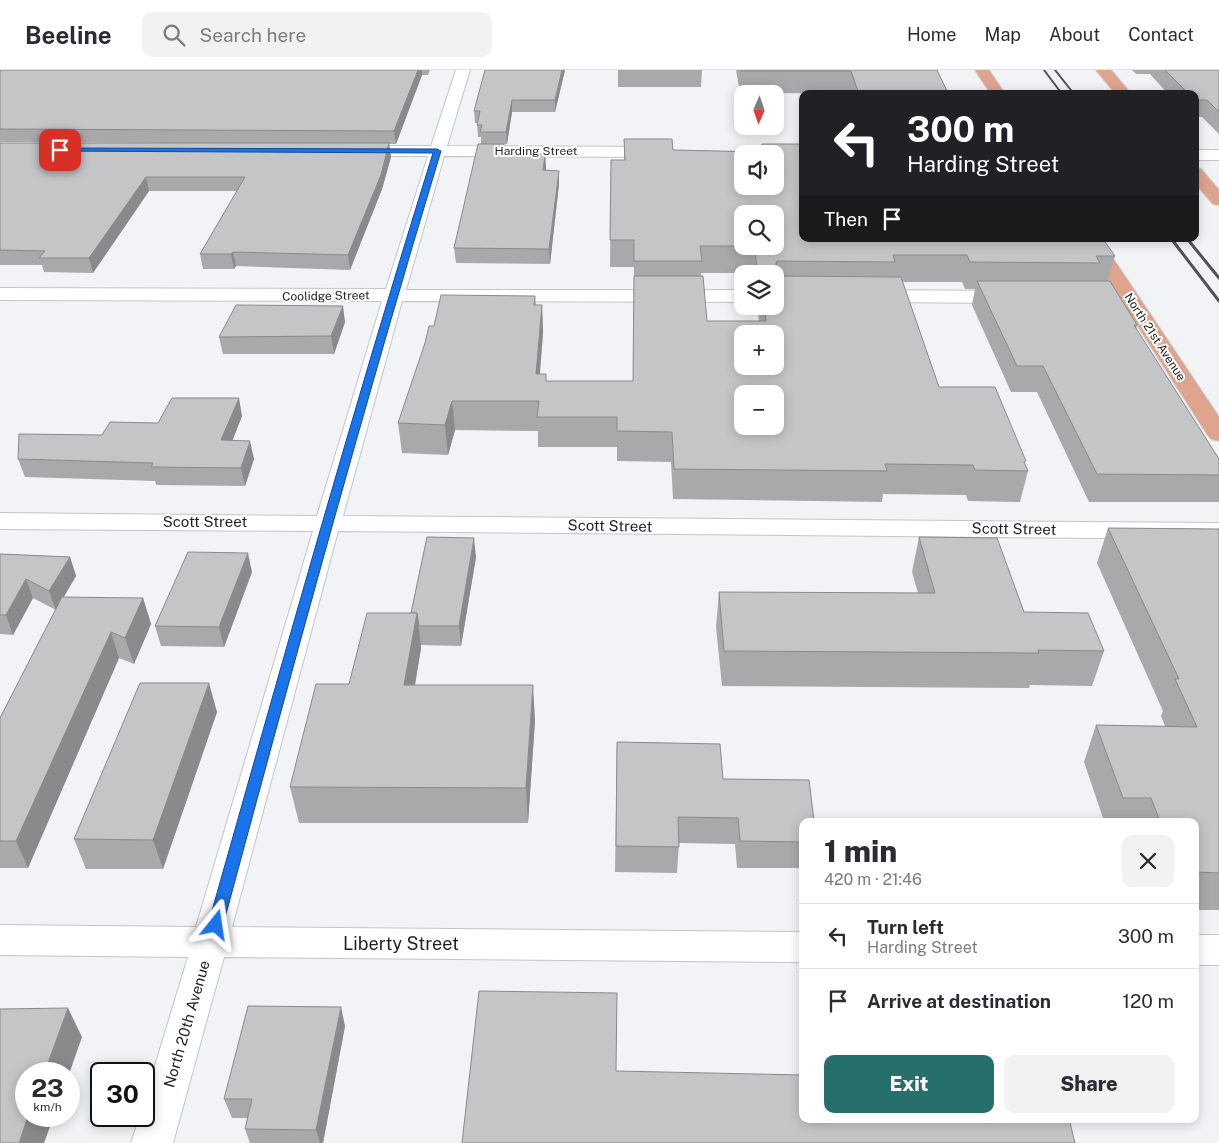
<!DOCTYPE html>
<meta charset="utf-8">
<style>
:root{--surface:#fff;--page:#f2f2f3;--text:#2b2b33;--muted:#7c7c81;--line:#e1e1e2;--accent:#266f6a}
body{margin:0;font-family:"Public Sans",sans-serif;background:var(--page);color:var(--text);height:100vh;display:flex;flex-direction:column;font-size:19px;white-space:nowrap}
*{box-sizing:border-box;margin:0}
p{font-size:16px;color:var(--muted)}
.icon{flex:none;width:28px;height:28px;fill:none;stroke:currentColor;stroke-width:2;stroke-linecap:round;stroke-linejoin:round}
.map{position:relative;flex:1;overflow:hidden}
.details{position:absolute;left:799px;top:748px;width:400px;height:305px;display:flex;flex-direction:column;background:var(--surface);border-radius:10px;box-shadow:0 2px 12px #0003}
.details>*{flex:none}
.top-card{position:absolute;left:799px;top:20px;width:400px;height:152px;border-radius:10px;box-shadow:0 2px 12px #0003;background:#202124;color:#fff;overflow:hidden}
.needle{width:32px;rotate:182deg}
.controls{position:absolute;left:734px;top:15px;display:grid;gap:10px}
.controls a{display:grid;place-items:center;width:50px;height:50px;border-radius:10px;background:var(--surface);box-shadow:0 2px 12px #0003;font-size:25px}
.speed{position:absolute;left:15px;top:992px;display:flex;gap:10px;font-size:25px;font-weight:700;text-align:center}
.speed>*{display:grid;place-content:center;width:65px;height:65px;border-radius:50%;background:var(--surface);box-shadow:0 2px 12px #0003;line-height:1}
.speed small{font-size:12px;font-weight:400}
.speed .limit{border:2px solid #111;border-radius:8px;background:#fff;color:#111}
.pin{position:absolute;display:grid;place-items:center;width:42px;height:42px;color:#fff;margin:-21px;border-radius:10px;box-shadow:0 2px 8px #0006}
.me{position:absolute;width:55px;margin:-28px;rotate:15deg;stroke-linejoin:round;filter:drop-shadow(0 0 4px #0008)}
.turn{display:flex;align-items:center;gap:18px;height:105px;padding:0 25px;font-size:22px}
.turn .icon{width:65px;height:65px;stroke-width:2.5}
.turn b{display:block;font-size:35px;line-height:42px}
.then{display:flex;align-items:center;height:48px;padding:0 25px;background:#0003;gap:10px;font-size:19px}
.round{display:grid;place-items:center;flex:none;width:52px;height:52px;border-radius:10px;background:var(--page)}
.summary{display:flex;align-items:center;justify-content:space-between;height:85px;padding:0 25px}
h1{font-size:30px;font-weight:800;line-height:38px}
.primary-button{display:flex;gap:10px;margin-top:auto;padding:10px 25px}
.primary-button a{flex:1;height:58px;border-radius:10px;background:var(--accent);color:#fff;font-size:20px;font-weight:800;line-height:58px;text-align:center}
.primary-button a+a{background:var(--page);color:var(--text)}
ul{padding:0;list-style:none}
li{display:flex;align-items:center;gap:15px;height:65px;padding:0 25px;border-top:1px solid var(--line)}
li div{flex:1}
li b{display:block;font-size:19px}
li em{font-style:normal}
header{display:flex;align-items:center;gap:30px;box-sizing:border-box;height:70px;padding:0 25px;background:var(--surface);border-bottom:1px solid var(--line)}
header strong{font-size:24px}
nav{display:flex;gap:28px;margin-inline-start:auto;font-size:18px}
.search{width:350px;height:45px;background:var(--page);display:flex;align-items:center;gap:12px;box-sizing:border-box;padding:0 18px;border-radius:10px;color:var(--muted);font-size:19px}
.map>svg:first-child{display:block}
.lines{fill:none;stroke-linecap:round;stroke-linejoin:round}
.street-casing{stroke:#c3c5c8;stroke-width:2}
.primary-casing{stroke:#cecece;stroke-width:2}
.street{fill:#fff;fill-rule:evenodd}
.primary{fill:#dea48e;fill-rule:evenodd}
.rail-far1{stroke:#515254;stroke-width:2}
.rail{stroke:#515254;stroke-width:3}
.wall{fill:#a8a9ab;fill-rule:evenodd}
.shaded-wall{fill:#888a8b}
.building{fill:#c3c5c7;stroke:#888a8b;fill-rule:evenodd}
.route{fill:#1a73e8;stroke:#114b97}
.labels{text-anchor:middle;stroke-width:4;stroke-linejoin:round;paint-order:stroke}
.far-street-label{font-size:12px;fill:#1f2021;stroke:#fff}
.street-label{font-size:15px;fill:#1f2021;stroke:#fff}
.near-street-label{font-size:18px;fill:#1f2021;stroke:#fff}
</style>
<header>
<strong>Beeline</strong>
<div class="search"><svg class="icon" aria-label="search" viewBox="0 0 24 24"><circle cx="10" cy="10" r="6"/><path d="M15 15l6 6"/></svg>Search here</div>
<nav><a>Home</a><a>Map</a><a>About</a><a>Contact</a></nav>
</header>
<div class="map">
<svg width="1219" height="1073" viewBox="0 0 1219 1073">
<rect width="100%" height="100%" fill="#f2f3f6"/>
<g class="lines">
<!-- street casing -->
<g class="street-casing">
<g id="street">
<path d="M456,0h14l-23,76 214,1 6,2 2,3 -2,3 -6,2 -217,-1 -38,134h336v12l-340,-1 -59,215 876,7v16l-881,-8 -106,396 570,5v30l-578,-5 -51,186h-42l9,-27h4v-14l44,-145 -188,-2v-30l196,2 117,-396 -313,-2v-16l317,3 65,-215 -382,-1v-12l386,1 42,-133h-74l-6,-2 -2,-3 2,-3 6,-2h77z"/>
<rect x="1195" y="80" width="24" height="10"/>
<path d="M869,220l142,1 7,2 3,4 -3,4 -7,2 -142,-1 -7,-2 -3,-4 3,-4z"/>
<rect x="1195" y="865" width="24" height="30"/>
</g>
</g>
<!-- primary casing -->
<g class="primary-casing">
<g id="primary">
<path d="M975,0h14l16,24h-14z"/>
<path d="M1096,0h15l20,24h-15z"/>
<path d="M1195,98l6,1 18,21v15l-6,-1 -18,-21z"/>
<path d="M1082,169h18l119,178v24l-8,-2 -4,-5z"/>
</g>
</g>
<!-- street -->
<use href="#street" class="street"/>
<!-- primary -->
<use href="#primary" class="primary"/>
<!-- rail-far1 -->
<g class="rail-far1">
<path d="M1044,0l18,24"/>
<path d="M1055,0l19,24"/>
<path d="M1172,169l2,3"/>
<path d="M1188,169l2,3"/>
</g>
<!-- rail -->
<g class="rail">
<path d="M1173,171l46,60"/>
<path d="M1189,171l30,37"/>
</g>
</g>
<!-- wall -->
<g class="wall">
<path d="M0,0h430l-2,5h-6l-26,69h-7l2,13 -9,32 -32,81 -114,-4 -2,3h-31l-3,-15 37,-63h-88l-56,82 -49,-1 -2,-7h-42v-122h184l-184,-1z"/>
<path d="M485,0h80l-10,42h-43l-5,32h-3l1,10h40l1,16 13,1v13l-9,80 -94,-1 -2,-15 27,-104v-7h-3l-1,-14h-2l-1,-12z"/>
<path d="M618,0h84l-1,17h-83z"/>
<path d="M736,0h201l11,23v1l-208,-1z"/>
<path d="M1132,0h87v64l-17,-17h-7v-23h-27l-18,-20h-14z"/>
<path d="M624,69l49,11 88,2 1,-8 40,95 313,17 -7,25 29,44 -1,4 83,130v43h-130l-52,-110h-26l-39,-87 3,-16h-10l-3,-7h-60l37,105 86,77 3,7 -8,31 -52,-1 -2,-6 -83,-1 -1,8 -209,-3 -2,-37 -54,-1v-14h-79v-16l-83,-1 -7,25 -46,-2 -4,-30 36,-97 101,-30 1,9h6l1,28 -3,41 6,7h87l1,-114h-24l1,-107h13zM701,203h51v1h23v32h-18l2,15h-52z"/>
<path d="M345,252l-11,32h-111l-4,-17z"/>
<path d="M242,346l-10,25 22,18 -9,27 -89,-1 -1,-4 -130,-4 -7,-18 84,-24 56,-12z"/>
<path d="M1108,458l111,1v381h-24v-89h-91l-20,-59 12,-37 69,1 -4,-10 2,-5 -66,-148z"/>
<path d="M919,467l105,75 80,39 -12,35 -62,-1 -1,3 -307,-2 -6,-59 3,-35 199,1 -6,-21z"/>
<path d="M0,484l70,3 6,19 -13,22h80l8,26 -17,40 -15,-6 -91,210h-28v-150l56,-108 -23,-12 -20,37 -13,-1z"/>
<path d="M476,487l-15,89 -40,-1v3l-6,37 120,35 -7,103h-229l-9,-36 59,-103 62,-71z"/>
<path d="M252,502l-28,75 -63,-1 -6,-20z"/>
<path d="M217,642l-54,157h-77l-12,-30z"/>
<path d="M617,672l106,37 79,42v47h-65l-2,-24 -56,-1 -2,30 -62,-1z"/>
<path d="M345,956l-22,117h-73l-5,-14 3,-11h-16l-8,-19z"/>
</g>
<!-- shaded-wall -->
<g class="shaded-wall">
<path d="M418,0h4v5l-26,69 -2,-13z"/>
<path d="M562,0h3l-10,42v-12z"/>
<path d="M512,30v12l-5,32 -1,-12z"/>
<path d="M389,73l2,14 -9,32 -32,81 -2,-15z"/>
<path d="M504,74l1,13 -3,-3z"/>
<path d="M545,84l1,14 -2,16 -1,-14z"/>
<path d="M559,101v13l-9,80 -1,-15z"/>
<path d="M146,107l3,14 -56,82 -4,-15z"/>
<path d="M233,182l3,14 -2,3 -3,-15z"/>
<path d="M542,235l1,28 -6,70 -1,-29z"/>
<path d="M343,236l2,16 -11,32 -3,-18z"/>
<path d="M239,328l3,18 -17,43 -4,-19z"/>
<path d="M452,331l3,29 -7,25 -3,-30z"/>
<path d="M250,371l4,18 -9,27 -4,-18z"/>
<path d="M474,468l2,19 -15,89 -2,-20z"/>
<path d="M248,483l4,19 -28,75 -5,-20z"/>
<path d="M70,487l6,19 -20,34 -7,-19z"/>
<path d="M26,509l7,19 -20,37 -7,-20z"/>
<path d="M143,528l8,26 -17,40 -9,-26z"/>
<path d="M417,543l4,35 -12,72 -5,-35z"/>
<path d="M111,562l8,26 -91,210 -12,-27z"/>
<path d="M209,613l8,29 -54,157 -10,-29z"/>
<path d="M533,615l2,35 -7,103 -2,-35z"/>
<path d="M341,937l4,19 -22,117h-3l-4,-13z"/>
<path d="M68,938l14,29 -13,37h-25z"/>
<path d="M28,1046h26l-10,27h-25z"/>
</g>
<!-- building -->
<g class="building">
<path d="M0,0h418l-24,61 -394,-2z"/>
<path d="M485,0h77l-7,30h-43l-6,32h-26l2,-7h-5l3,-14h-6z"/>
<path d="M741,0h196l11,23h-4l1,1h-86l-8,-23h-110z"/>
<path d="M1165,0h54v42l-12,-12h-12v-6h-6z"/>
<path d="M624,69h48l1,11 89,2v-8h40v95h301l12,17h-19l4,7 -130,-1 -3,-7h-74l2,7 -118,-1 -1,2v12l1,1 124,1 38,110h56l31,74 -2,1 4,9 -53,-1 -2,-5 -88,-1 2,7 -213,-2 -2,-37 -55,-1v-14h-80l2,-16h-87l-7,24 -47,-2 27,-80 4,-17h5l7,-31 94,1 -1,9h8l-6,69h10v7h87l1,-105h69l4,45h59l-2,-15h11v-32h-17l-4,-28h21v-32h-33v32h-42l2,15h-68v-21h-24l1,-80h14zM742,84h33v32h-33zM742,264h33v32h-33zM742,324h33v32h-33z"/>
<path d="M0,73h389l-8,32 -33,80 -115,-3 -2,2h-31l45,-77h-99l-57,81h-50l6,-7 -45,-1z"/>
<path d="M478,74h26l-2,10h43l-2,16 16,1 -10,78 -95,-1z"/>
<path d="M977,211h133l27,44h-3l85,134v16l-122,-1 -54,-108h-26z"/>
<path d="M236,235l107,1 -12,30 -112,1z"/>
<path d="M172,328h67l-18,42 29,1 -9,27 -90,-1 2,-4 -135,-4 1,-25 83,1 8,-13 48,1z"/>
<path d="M1108,458l111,1v344l-24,-1v-51h-35l-9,-23h-28l-27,-73 101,2 -22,-48h4z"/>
<path d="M427,467l47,1 -15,88h-40l-2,-13h-6z"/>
<path d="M919,467l78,1 27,74 64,1 16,38 -66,-1 1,3 -315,-2 -5,-59 216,1z"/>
<path d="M188,482l60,1 -29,74 -64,-1z"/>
<path d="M0,484l70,3 -21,34 -23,-12 -20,36h-6z"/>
<path d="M62,527l81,1 -18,40 -14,-6 -95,209h-16v-123z"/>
<path d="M367,543h50l-13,72h129l-7,103 -236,-1 26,-103h33z"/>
<path d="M140,613h69l-56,157 -79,-1z"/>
<path d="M617,672l103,2 3,35 86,1 5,41h-12v21l-62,-1 -2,-23 -60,-1 1,30 -63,-1z"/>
<path d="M479,921l138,2 -1,78 186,4v44h267l6,24h-613z"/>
<path d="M248,936l93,1 -25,123 -71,-1 7,-30h-28z"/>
<path d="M68,938l-24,66h-18v42h2l-9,27h-19v-134z"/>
</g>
<!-- route -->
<path class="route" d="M60,78l377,1 4,2c-78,257 -148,515 -218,774l-2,4 -5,2 -6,-2 -2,-4c73,-258 145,-516 225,-772l-376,-2 -1,-1z"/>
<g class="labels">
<!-- far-street labels -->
<g class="far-street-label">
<text x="536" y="85">Harding Street</text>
<text transform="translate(326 226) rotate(-1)" y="4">Coolidge Street</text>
<text transform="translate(1155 267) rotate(57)" y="4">North 21st Avenue</text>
</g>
<!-- street labels -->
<g class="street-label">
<text x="205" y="457">Scott Street</text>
<text transform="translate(610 456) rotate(1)" y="5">Scott Street</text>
<text transform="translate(1014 459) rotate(1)" y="5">Scott Street</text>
<text transform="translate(187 954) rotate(-74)" y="5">North 20th Avenue</text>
</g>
<!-- near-street labels -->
<g class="near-street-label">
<text x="401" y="880">Liberty Street</text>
</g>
</g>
</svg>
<div class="controls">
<a><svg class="needle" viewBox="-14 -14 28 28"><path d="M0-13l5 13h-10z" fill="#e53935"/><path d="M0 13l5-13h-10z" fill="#7c7c81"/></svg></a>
<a><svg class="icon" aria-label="sound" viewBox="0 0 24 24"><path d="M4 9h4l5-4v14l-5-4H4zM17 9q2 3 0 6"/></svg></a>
<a><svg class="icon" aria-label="search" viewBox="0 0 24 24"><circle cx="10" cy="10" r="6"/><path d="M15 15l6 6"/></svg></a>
<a><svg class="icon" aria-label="layers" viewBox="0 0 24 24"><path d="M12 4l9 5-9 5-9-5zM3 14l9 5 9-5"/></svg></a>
<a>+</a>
<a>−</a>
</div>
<div class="speed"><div>23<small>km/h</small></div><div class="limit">30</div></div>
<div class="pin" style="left:60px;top:80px;background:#d93025"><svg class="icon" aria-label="arrive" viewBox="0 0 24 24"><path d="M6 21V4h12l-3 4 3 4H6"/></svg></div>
<svg class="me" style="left:216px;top:855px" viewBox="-20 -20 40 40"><path d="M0-17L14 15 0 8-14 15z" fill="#1a73e8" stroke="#fff" stroke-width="4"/></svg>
<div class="top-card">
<div class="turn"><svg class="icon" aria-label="left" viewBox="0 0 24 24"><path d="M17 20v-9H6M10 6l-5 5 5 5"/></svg><div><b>300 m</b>Harding Street</div></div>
<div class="then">Then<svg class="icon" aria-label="arrive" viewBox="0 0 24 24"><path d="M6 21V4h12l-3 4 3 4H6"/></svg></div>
</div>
<section class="details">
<div class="summary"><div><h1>1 min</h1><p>420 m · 21:46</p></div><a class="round"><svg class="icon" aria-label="close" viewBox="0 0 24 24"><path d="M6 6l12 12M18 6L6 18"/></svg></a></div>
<ul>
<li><svg class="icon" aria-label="left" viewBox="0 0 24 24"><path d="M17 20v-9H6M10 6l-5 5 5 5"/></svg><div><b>Turn left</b><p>Harding Street</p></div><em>300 m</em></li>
<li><svg class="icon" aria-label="arrive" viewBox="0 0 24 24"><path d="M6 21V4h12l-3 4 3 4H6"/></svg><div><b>Arrive at destination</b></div><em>120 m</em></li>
</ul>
<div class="primary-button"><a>Exit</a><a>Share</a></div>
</section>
</div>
